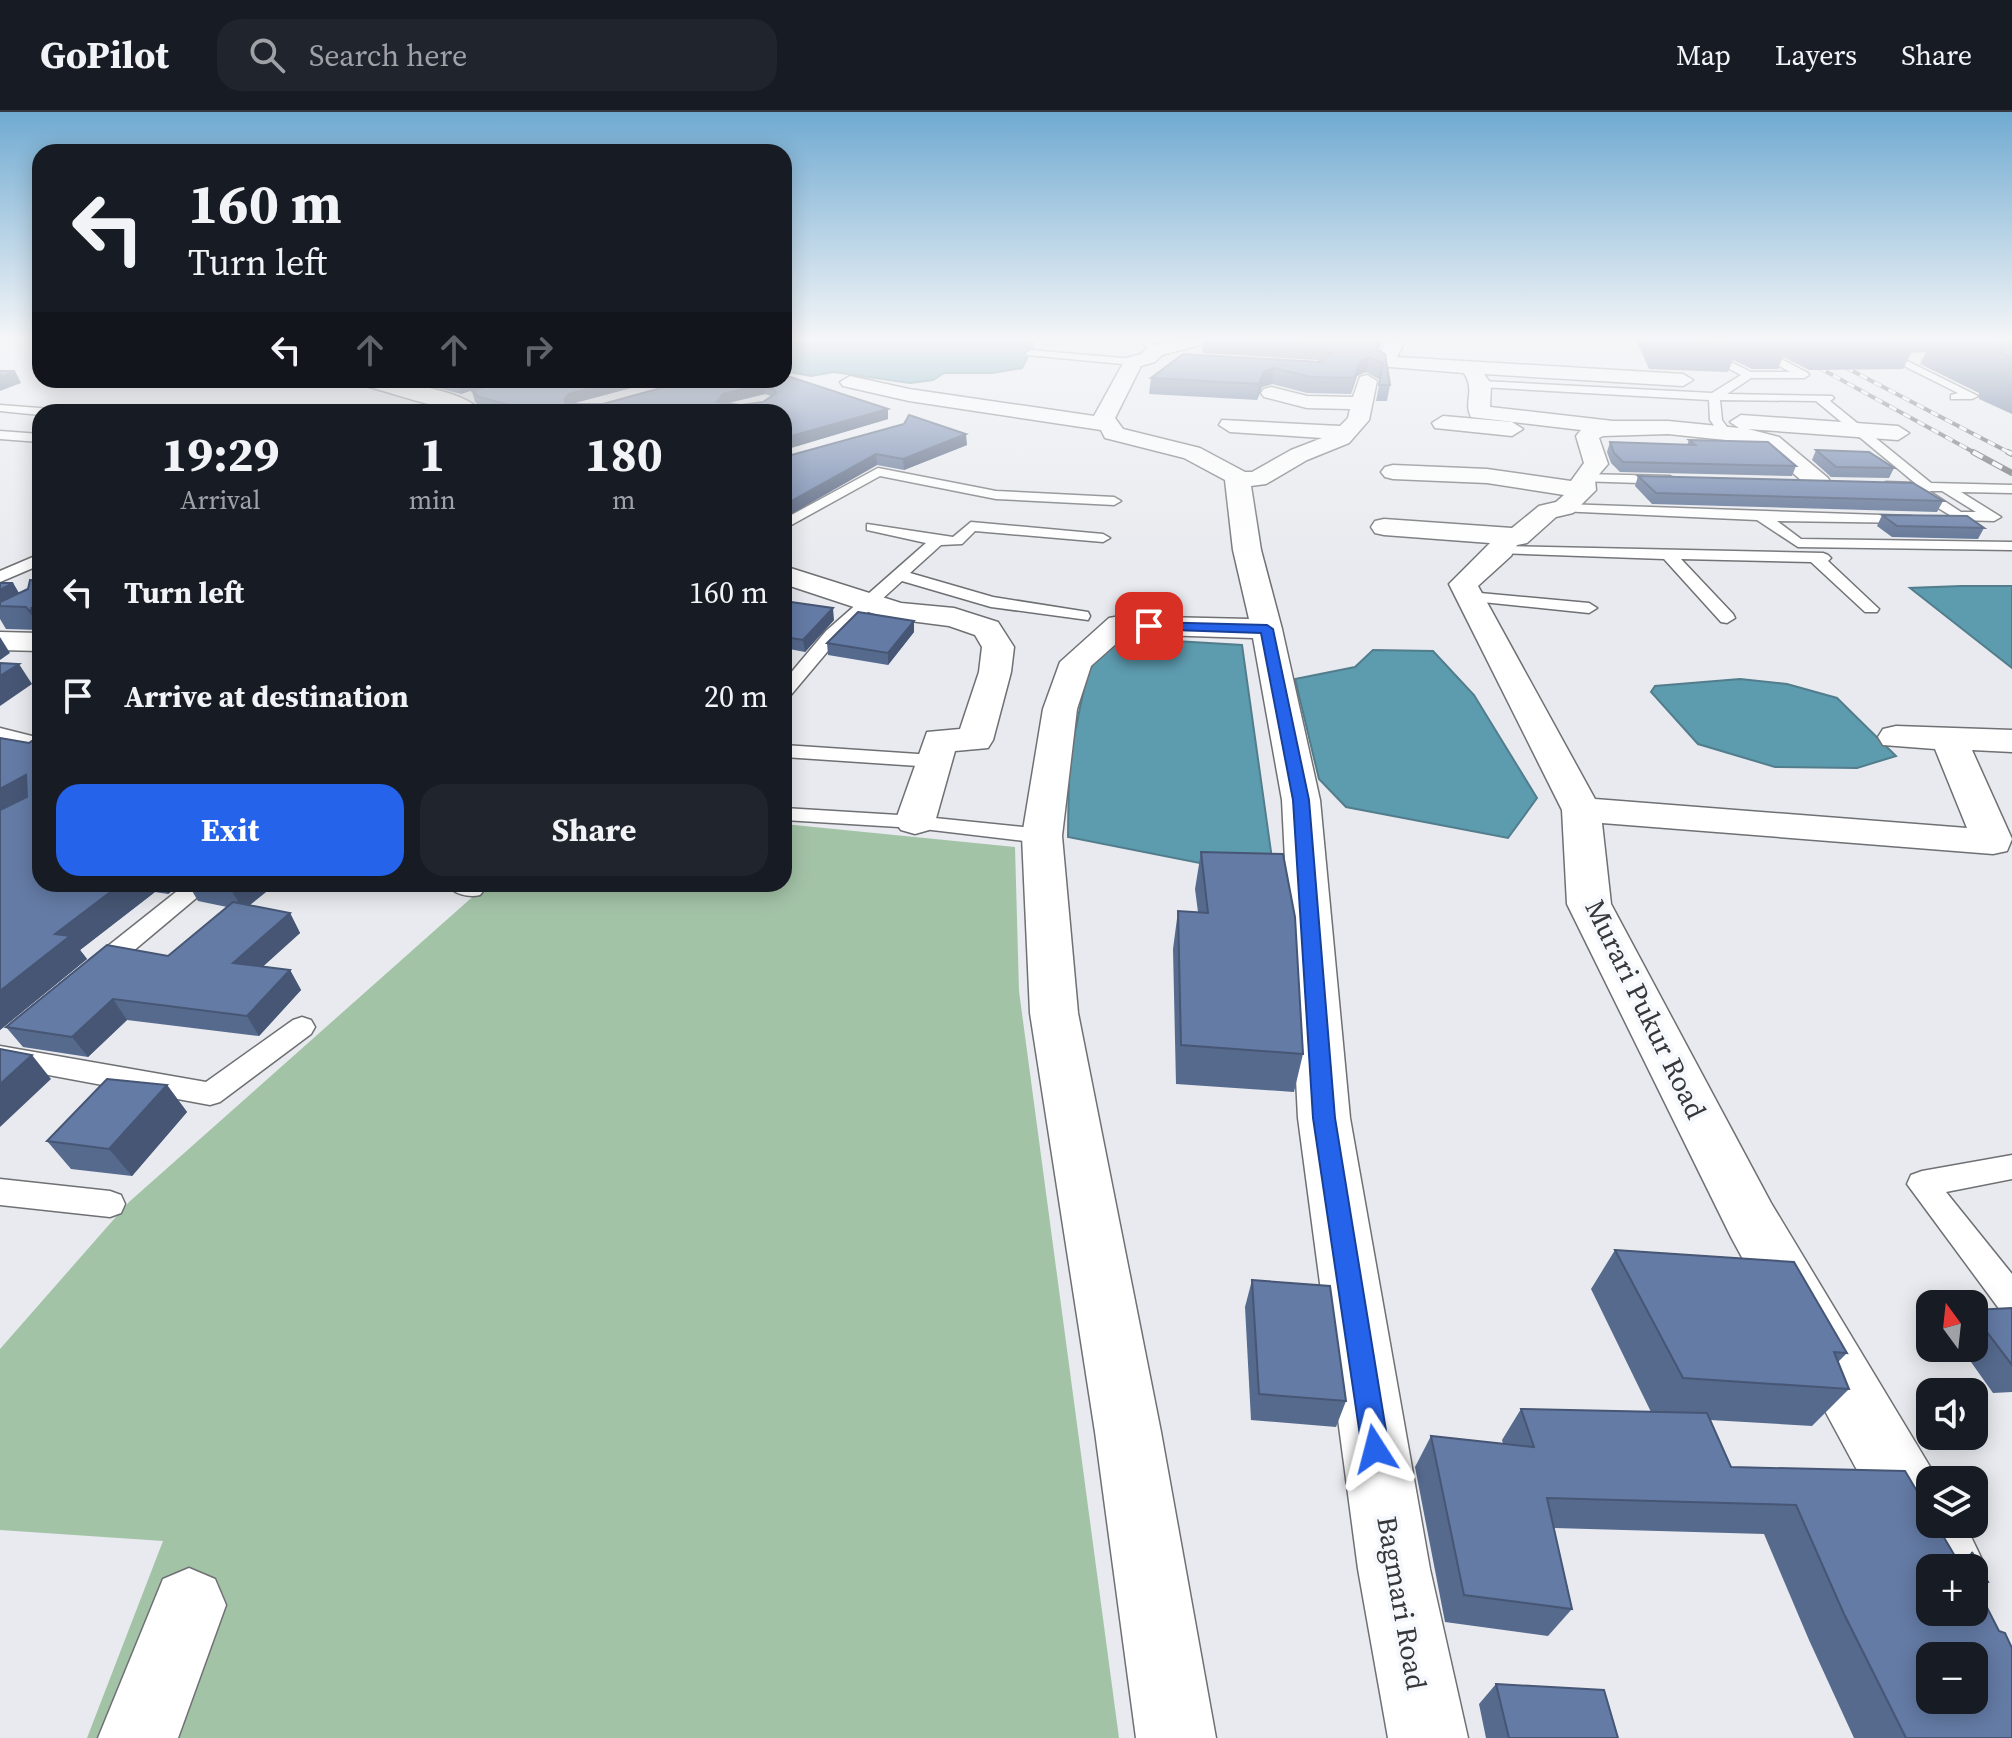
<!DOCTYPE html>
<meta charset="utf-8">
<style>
:root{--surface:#171b24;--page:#20242c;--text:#f1f3f6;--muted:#9ea1a6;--line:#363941;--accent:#2563eb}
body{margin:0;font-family:"Source Serif 4",serif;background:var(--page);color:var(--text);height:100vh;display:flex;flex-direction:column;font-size:30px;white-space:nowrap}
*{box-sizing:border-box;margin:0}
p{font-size:26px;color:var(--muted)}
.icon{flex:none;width:44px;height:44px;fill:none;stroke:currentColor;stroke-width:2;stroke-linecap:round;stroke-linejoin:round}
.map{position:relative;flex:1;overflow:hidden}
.sheet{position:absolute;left:32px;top:292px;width:760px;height:488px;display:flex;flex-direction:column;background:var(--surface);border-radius:24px;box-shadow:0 4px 20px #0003}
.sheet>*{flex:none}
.banner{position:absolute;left:32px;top:32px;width:760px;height:244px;border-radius:24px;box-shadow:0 4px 20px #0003;background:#171b24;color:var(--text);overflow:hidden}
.needle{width:52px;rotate:345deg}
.buttons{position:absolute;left:1916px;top:1178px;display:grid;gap:16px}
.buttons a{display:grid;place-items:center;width:72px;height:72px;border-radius:16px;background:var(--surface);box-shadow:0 4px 20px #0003;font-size:40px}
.pin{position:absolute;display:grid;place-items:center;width:68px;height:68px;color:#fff;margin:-34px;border-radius:16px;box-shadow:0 4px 12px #0006}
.me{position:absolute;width:88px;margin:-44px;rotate:351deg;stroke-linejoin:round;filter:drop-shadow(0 0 6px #0008)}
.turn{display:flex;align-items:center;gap:28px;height:168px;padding:0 24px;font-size:36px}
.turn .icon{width:104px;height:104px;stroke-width:2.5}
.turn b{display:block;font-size:56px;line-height:68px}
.lanes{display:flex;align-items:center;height:76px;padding:0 24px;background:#0003;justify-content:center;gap:40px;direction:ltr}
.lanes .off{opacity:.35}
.eta{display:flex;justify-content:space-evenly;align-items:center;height:136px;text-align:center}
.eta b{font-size:48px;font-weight:700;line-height:56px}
.primary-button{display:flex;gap:16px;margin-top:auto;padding:16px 24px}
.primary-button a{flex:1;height:92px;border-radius:24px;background:var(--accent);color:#fff;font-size:32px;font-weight:700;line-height:92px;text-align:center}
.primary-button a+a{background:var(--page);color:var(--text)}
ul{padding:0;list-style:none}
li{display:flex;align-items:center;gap:24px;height:104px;padding:0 24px}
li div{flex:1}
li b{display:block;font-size:30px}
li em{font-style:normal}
header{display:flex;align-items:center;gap:48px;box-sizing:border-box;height:112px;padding:0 40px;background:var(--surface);border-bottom:2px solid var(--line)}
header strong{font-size:38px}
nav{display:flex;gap:44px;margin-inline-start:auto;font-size:28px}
.search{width:560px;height:72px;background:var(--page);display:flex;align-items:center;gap:20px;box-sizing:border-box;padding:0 28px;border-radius:24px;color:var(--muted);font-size:30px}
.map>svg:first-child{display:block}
.green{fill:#a3c3a7}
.water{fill:#5d9baf;stroke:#527d8c;stroke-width:2}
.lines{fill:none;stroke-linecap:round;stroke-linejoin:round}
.service-casing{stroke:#6e7073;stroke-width:3}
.minor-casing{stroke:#6e7073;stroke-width:3}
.service{fill:#fff;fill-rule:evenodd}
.minor{fill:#fff;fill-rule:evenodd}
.rail-far1-casing{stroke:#5e5e61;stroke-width:4}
.rail-casing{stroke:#5e5e61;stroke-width:6}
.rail-far1{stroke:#f5f8fc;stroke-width:3;stroke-dasharray:8;stroke-linecap:butt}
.rail{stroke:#f5f8fc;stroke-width:4;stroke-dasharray:11;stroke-linecap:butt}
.wall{fill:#566a8e;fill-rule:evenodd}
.shaded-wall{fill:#465674}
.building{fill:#647ba5;stroke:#465674;stroke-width:2;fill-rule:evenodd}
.route{fill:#2563eb;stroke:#184099;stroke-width:2}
.labels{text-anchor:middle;stroke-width:8;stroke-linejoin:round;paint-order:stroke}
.street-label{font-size:28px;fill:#373739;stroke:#f5f8fc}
</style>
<header>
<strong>GoPilot</strong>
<div class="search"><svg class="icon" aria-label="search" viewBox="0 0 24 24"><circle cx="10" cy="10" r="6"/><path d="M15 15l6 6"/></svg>Search here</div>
<nav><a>Map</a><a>Layers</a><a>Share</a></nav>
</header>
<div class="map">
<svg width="2012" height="1626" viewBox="0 0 2012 1626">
<rect width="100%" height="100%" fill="#e8eaef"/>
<!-- green -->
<path class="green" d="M784,712l231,23 4,144 100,747h-1032l76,-197 -163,-11v-181l129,-147 358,-318h297z"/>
<!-- water -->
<g class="water">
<path d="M784,226h263l-12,4 -13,26 -30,5h-48l-11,7 -23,3 -76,-11 -23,4 -27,-5z"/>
<path d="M1961,474h51v82l-102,-80z"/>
<path d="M1124,526l118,7 31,221 -53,1 -152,-30 1,-77 20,-95z"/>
<path d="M1373,538l60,1 41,44 63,103 -29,40 -162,-31 -27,-28 -24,-100 60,-12z"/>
<path d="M1740,567l47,5 50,14 59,58 -39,12 -82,-1 -77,-23 -47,-52 4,-6z"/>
</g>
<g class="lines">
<!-- service casing -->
<g class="service-casing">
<g id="service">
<path d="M1139,226h10l10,15h-8z"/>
<path d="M1670,226h13l68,34h39l-61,-34h12l67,35 1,2 -5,3h-53l-24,16 105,2 2,2 -4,3 101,82 81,2v8l-51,-1 40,25 -7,4 -36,-1 -48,-29 -29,-2 -2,-3 7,-4 29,1 -99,-82 -96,-1 2,20 10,14 -6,4 -4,-1 -12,-17 -1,-20 -228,-13 -5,-3 5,-3 231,12 29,-18zM1929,379h13l34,21h-15z"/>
<path d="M1848,226h13l117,58 -6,3h-21v-4l7,-2z"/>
<path d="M1031,238l102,9 5,3 -5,3 -106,-10 -1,-2z"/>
<path d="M0,293l52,4 6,3h-18v3l-40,-4z"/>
<path d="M0,319l40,3v8l-40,-3z"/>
<path d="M878,356l118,23 118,6 7,4 -7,4 -118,-6 -116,-23 -96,53v-10z"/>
<path d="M1583,362l87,2 7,4 -7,4 -92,-3 -2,-3z"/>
<path d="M1564,392l347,12 7,4 -2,3 -139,-2 24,18 211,3v8l-214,-3 -41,-27 -198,-9v-6z"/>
<path d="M971,410l132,12 7,4 -7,4 -128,-11 -13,13 -21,1 -31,28 83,24 95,15 2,4 -2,4 -97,-13 -89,-26 -64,58 -48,57 -6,2v-17l42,-50 100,-88 -59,-13v-6l86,13z"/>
<path d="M1501,434l322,7 5,2 3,3 -3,3 51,48 -2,3h-12l-54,-50 -130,-3 52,55 2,4 -8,5 -6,-1 -57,-63 -168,-6v-6z"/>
<path d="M40,442v11l-40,17v-11z"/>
<path d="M1469,480l120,11 8,5 -8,5 -126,-13 -2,-3z"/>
<path d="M0,616l40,10v12l-40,-10z"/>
<path d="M784,633l149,10 10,6 -10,6 -149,-10z"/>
<path d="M784,696l131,8 127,13 11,7 -11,7 -127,-15 -131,-8z"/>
<path d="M186,772h27l-106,89 -9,3 -9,-3 -4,-6 4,-6z"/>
<path d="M446,772h32l6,6 -4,5c-11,3 -27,-1 -34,-11z"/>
<path d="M302,905l9,3 4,7 -4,7 -91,68 -10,3 -210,-39v-20l206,36 87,-62z"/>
<path d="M2012,1043v24l-66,13 66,82v40l-12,-4 -93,-126 4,-9 11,-4z"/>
<path d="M0,1067l110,12 11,4 4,9 -4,9 -11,4 -110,-12z"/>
</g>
</g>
<!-- minor casing -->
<g class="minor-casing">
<g id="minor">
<path d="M1184,226h30l-3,4 -49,13 -7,7 -14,4 -26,52 8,11 77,19 45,24h7l39,-22 31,-12 -92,-6 -11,-7 3,-5 118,6 8,-8 2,-9 -43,-1 -43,-11 -3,-4 3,-4 7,-2 36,9 46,1 7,-20 7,-2 10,6 -8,39 -20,23 -42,17 -41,24 -15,2 10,64 21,79 38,171 30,318 80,451 38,169h-80l-30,-169 -60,-451 -16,-318 -29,-162 -126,-4 -36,32 -14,43 -15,127 16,177 83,419 55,306h-80l-41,-306 -65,-419 -8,-177 21,-127 17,-47 49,-44 11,-2 129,3 -16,-69 -8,-70 -41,-22 -79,-20 -4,-8 -192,-29 -66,-15 -3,-4 10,-6 59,13 185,27 32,-58 15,-4 7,-7z"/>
<path d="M1388,226h18l-9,19 286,17 10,6 -10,6 -199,-12 7,10 -1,23 123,14h55l71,7 -9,-6 11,-7 157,11 11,7 -11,7 -150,-11 31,8 49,41 3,5 -3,5h-18l-47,-41 -9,-4 -86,-9 -65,2 -4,2 9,26 -13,15 1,11 -23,23 -17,4 -29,26 -10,2 -6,11 -33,30 117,213 372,29 -32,-79 -52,-4 -5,-8 5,-8 13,-3 116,4v22l-40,-2 40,89 -5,12 -14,3 -391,-31 9,81 160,299 167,277h-8v44h35l21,44 -10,26 -2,-26h-44v28l-6,-2 -193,-357 -164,-333 -5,-94 -113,-226 41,-41 -106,-8 -9,-2 -4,-6 4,-6 9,-2 128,9 27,-22 17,-4 8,-7 -77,-12 -94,-4 -8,-2 -4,-5 4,-5 8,-2 94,4 84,12 13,-18 -8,-27 5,-6 -110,-13c-8,-16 5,-25 -7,-44l-86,-7 -3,-4z"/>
<path d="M355,268c31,0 107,7 127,32 -41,0 -84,-18 -124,-28z"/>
<path d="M1443,304l69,6 11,7 -11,7 -77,-8 -3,-5z"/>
<path d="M784,454l117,37 53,5 44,14 16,25 -3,25 -18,68 -5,8 -33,3 -20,71 -6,8 -14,4 -14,-4 -6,-8 32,-90 33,-3 19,-57 3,-25 -7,-12 -26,-9 -62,-8 -103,-34z"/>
<path d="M0,520l40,1v18l-40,-1z"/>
<path d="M189,1456l26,11 11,26 -48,133h-80l65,-159z"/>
</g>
</g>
<!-- service -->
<use href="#service" class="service"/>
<!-- minor -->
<use href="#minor" class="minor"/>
<!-- rail-far1 casing -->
<g class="rail-far1-casing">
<g id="rail-far1">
<path d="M1789,226l223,116"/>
<path d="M1805,248l172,94"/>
</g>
</g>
<!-- rail casing -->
<g class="rail-casing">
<g id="rail">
<path d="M1973,340l39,21"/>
<path d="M2008,340l4,2"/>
</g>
</g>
<!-- rail-far1 -->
<use href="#rail-far1" class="rail-far1"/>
<!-- rail -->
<use href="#rail" class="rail"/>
</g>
<!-- wall -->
<g class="wall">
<path d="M1204,226l176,8 -2,4 12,35 -3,16h-11l4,-21 -14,-8 -9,4 -6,18 -44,-1 -35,-9 -10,3 -5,13 -108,-6 2,-16 169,-16 -3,-2 -115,-7z"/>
<path d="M1631,226h381v76l-33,-15v-6l-59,-29 6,-12 -15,1 -8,16 -94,1 -26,-13 -5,12h-26l-19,-9 -5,12 -79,-3 -11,-25z"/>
<path d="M387,268h114l-40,14 -38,-10z"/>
<path d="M784,268l104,29v10l-104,31v-38h-285l-17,-4 -7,-6 -3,-11 181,-9 -82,22h32zM765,282l6,2 -8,6 -22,3 -13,-2z"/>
<path d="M1689,328l107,26 -4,10 -172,-4 -9,-9 -4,-11 3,-10 77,3z"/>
<path d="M967,333l-63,25 -27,-5 -93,53v-61z"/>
<path d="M1816,338l78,18 -5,10 -58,-1 -19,-17z"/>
<path d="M1638,364l305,25 -6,11 -285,-8 -17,-18z"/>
<path d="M1882,403l102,13 -6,11 -86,-2 -15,-11z"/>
<path d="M40,469v49l-34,-1 -6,-10v-36h13l6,10z"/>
<path d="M784,489l50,19 -29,32 -21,-4z"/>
<path d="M914,520l-26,33 -60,-10 -1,-12z"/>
<path d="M1201,740l102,202 -9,38 -118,-8 -3,-135 5,-38 20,1 -3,-23z"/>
<path d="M40,772h142l-14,10 -13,-2 -75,58 7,9 -87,71z"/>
<path d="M188,772h88l-26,21 40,8 10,20 -37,33 27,4 11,20 -42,46 -132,-16 -39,37 -65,-10 -17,-20 162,-71 59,-49 -29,-6z"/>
<path d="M167,973l20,27 -55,64 -61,-7 -24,-28z"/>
<path d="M1615,1138l232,103 -9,9 11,27 -37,37 -102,-6 21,47 228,95 13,-10 16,30 -11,7 35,149h-158l-45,-98 -45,-106 -210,-6 18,81 -24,27 -103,-14 -30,-155 16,-31 72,8 -1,-4 19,-31 130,3 -60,-123zM1930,1456h44l-44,44z"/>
<path d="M1252,1168l94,121 -10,26 -85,-7 -6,-113z"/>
<path d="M2012,1196v84l-19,1 -32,-45h13v-38z"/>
<path d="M1496,1572l122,54h-132l-7,-34z"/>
</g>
<!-- shaded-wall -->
<g class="shaded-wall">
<path d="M1380,226h2l-2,8 -6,14 2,-11z"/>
<path d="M1369,245l-3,15 -9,4 -6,18 3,-16 6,-17z"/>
<path d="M1274,256l-2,16 -10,3 -5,13 2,-16 5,-13z"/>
<path d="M15,259l6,12 -21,8v-14z"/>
<path d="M470,268h31l-40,14 -3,-10z"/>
<path d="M622,268h30l1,2 -82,22 -5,6 -2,-10 5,-6z"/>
<path d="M764,272l1,10 -41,10 -7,-2 6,-8z"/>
<path d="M888,297v10l-104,31v-12z"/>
<path d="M966,322l1,11 -63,25 -1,-11z"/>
<path d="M876,342l1,11 -93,53v-13z"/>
<path d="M13,471l11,19 -24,4v-16z"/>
<path d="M40,491v25l-9,-15v-5z"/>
<path d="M833,496l1,12 -29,32 -2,-12z"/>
<path d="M914,509v11l-26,33v-12z"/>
<path d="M0,525l10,16 -10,7z"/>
<path d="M19,552l13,20 -32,22v-30z"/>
<path d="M26,663l14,21 -40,24v-31z"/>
<path d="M121,772h29l5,8 -75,58 7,9 -87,71v-39l55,-57z"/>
<path d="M162,772h20l-14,10z"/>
<path d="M235,772h41l-33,26 -13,-22z"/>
<path d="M290,801l10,20 -55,50 -12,-20z"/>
<path d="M290,858l11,20 -42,46 -12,-20z"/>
<path d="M113,887l14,21 -39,37 -16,-20z"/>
<path d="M32,943l19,24 -51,48v-43z"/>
<path d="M167,973l20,27 -55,64 -23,-27z"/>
</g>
<!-- building -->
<g class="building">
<path d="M1204,226h176l-4,11 9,5 5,31h-11l4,-21 -14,-7 -9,4 -6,17 -44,-1 -36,-9 -10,3 -5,13 -108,-6 32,-24 138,8 11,-9 -12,-8z"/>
<path d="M1656,226h69l14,7 -81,-3z"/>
<path d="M1754,226h28l8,4h-28z"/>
<path d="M1810,226h98l8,4 -95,1z"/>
<path d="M1979,226h33v20l-10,-4 1,-5z"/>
<path d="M0,259h15l-15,6z"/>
<path d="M784,263l104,34 -104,29v-26h-270l12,-3 -47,-12 -7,-6 34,-11h116l-53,14 -5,6 2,4h37l87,-24h94zM764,272l8,3 4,6 -13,9 -22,3 -24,-3 6,-8z"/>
<path d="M442,268h28l-12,4z"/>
<path d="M909,303l57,19 -63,25 -27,-5 -92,51v-48l120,-33z"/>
<path d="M1689,328l79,2 28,24 -173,-4 -9,-9 -4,-11 85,3z"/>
<path d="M1816,338l53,2 25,16 -58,-1z"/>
<path d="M1638,364l275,7 30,18 -287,-8z"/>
<path d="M1882,403l85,1 17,12 -87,-2z"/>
<path d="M30,468l10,1v22l-9,5v5l-5,-6 -26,-1v-4l28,-13z"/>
<path d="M0,471h13l-13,7z"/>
<path d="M784,489l49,7 -30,32 -19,-3z"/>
<path d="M858,500l56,9 -26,32 -61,-10z"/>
<path d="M0,551l19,1 -19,12z"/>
<path d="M0,626l29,5 7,-5h4v146h81l-66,50 15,2 -70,55v-181l27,-13 -1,-22 -26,14z"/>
<path d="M1201,740l82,2 12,63 8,137 -122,-9 -3,-134 30,2z"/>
<path d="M212,772h23l-5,4z"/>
<path d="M233,790l57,11 -57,50 57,7 -43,46 -134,-17 -41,38 -66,-10 101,-82 61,11z"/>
<path d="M0,937l32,6 -32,29z"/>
<path d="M107,967l60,6 -58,64 -62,-8z"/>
<path d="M1615,1138l179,12 53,91 -13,-1 15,37 -166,-11z"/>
<path d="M1252,1168l78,6 16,115 -87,-7z"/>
<path d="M2012,1196v57l-38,-50v-5z"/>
<path d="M1521,1297l186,4 24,54 174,4 25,42v11h6l26,44h-32v44h44v-44h-2v-16l16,30h-12v4l23,45 6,2 7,15v90h-106l-62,-124 -48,-109 -249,-7 25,111 -108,-14 -33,-159 103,11zM1930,1544h44v44h-44z"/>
<path d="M1496,1572l108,6 14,48h-109z"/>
</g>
<!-- sky -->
<linearGradient id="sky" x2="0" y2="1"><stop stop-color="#70aad1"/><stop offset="0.5" stop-color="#f5f6f8"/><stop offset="1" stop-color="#f5f6f8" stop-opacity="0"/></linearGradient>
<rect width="2012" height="454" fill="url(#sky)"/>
<!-- route -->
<path class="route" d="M1149,510l118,3 6,4 36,171 26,318 54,331 -4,10 -10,4 -9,-4 -4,-10 -49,-331 -20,-318 -32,-167 -116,-4 -2,-3z"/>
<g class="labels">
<!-- street labels -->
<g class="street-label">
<text transform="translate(1646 897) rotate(64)" y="10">Murari Pukur Road</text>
<text transform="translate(1402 1491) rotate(80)" y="10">Bagmari Road</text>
</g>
</g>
</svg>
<div class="buttons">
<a><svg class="needle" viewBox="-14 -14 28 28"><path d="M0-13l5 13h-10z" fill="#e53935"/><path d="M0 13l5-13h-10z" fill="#9ea1a6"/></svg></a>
<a><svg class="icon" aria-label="sound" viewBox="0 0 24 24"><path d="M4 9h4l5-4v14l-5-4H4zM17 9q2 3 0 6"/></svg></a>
<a><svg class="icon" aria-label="layers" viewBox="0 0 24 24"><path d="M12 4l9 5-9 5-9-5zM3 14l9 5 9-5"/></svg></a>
<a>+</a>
<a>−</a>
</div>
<div class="pin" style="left:1149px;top:514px;background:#d93025"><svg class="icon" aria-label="arrive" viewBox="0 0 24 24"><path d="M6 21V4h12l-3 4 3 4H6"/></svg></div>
<svg class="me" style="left:1375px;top:1337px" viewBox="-20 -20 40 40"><path d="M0-17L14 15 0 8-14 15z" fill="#2563eb" stroke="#fff" stroke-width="4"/></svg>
<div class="banner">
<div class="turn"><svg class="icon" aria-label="left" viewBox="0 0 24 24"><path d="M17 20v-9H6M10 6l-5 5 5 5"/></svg><div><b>160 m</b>Turn left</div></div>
<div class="lanes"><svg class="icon" aria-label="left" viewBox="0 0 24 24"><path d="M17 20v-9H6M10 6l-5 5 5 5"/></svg><svg class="icon off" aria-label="ahead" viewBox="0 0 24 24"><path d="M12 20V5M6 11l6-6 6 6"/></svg><svg class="icon off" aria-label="ahead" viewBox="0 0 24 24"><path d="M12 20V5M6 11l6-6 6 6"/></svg><svg class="icon off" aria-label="right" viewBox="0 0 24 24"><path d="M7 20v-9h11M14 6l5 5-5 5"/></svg></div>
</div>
<section class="sheet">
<div class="eta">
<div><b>19:29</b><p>Arrival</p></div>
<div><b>1</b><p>min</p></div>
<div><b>180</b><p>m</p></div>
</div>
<ul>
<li><svg class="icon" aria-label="left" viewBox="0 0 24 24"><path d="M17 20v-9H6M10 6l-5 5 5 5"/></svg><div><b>Turn left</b></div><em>160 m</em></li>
<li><svg class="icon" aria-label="arrive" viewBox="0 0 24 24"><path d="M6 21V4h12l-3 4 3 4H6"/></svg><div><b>Arrive at destination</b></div><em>20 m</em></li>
</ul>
<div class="primary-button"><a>Exit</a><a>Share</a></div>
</section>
</div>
